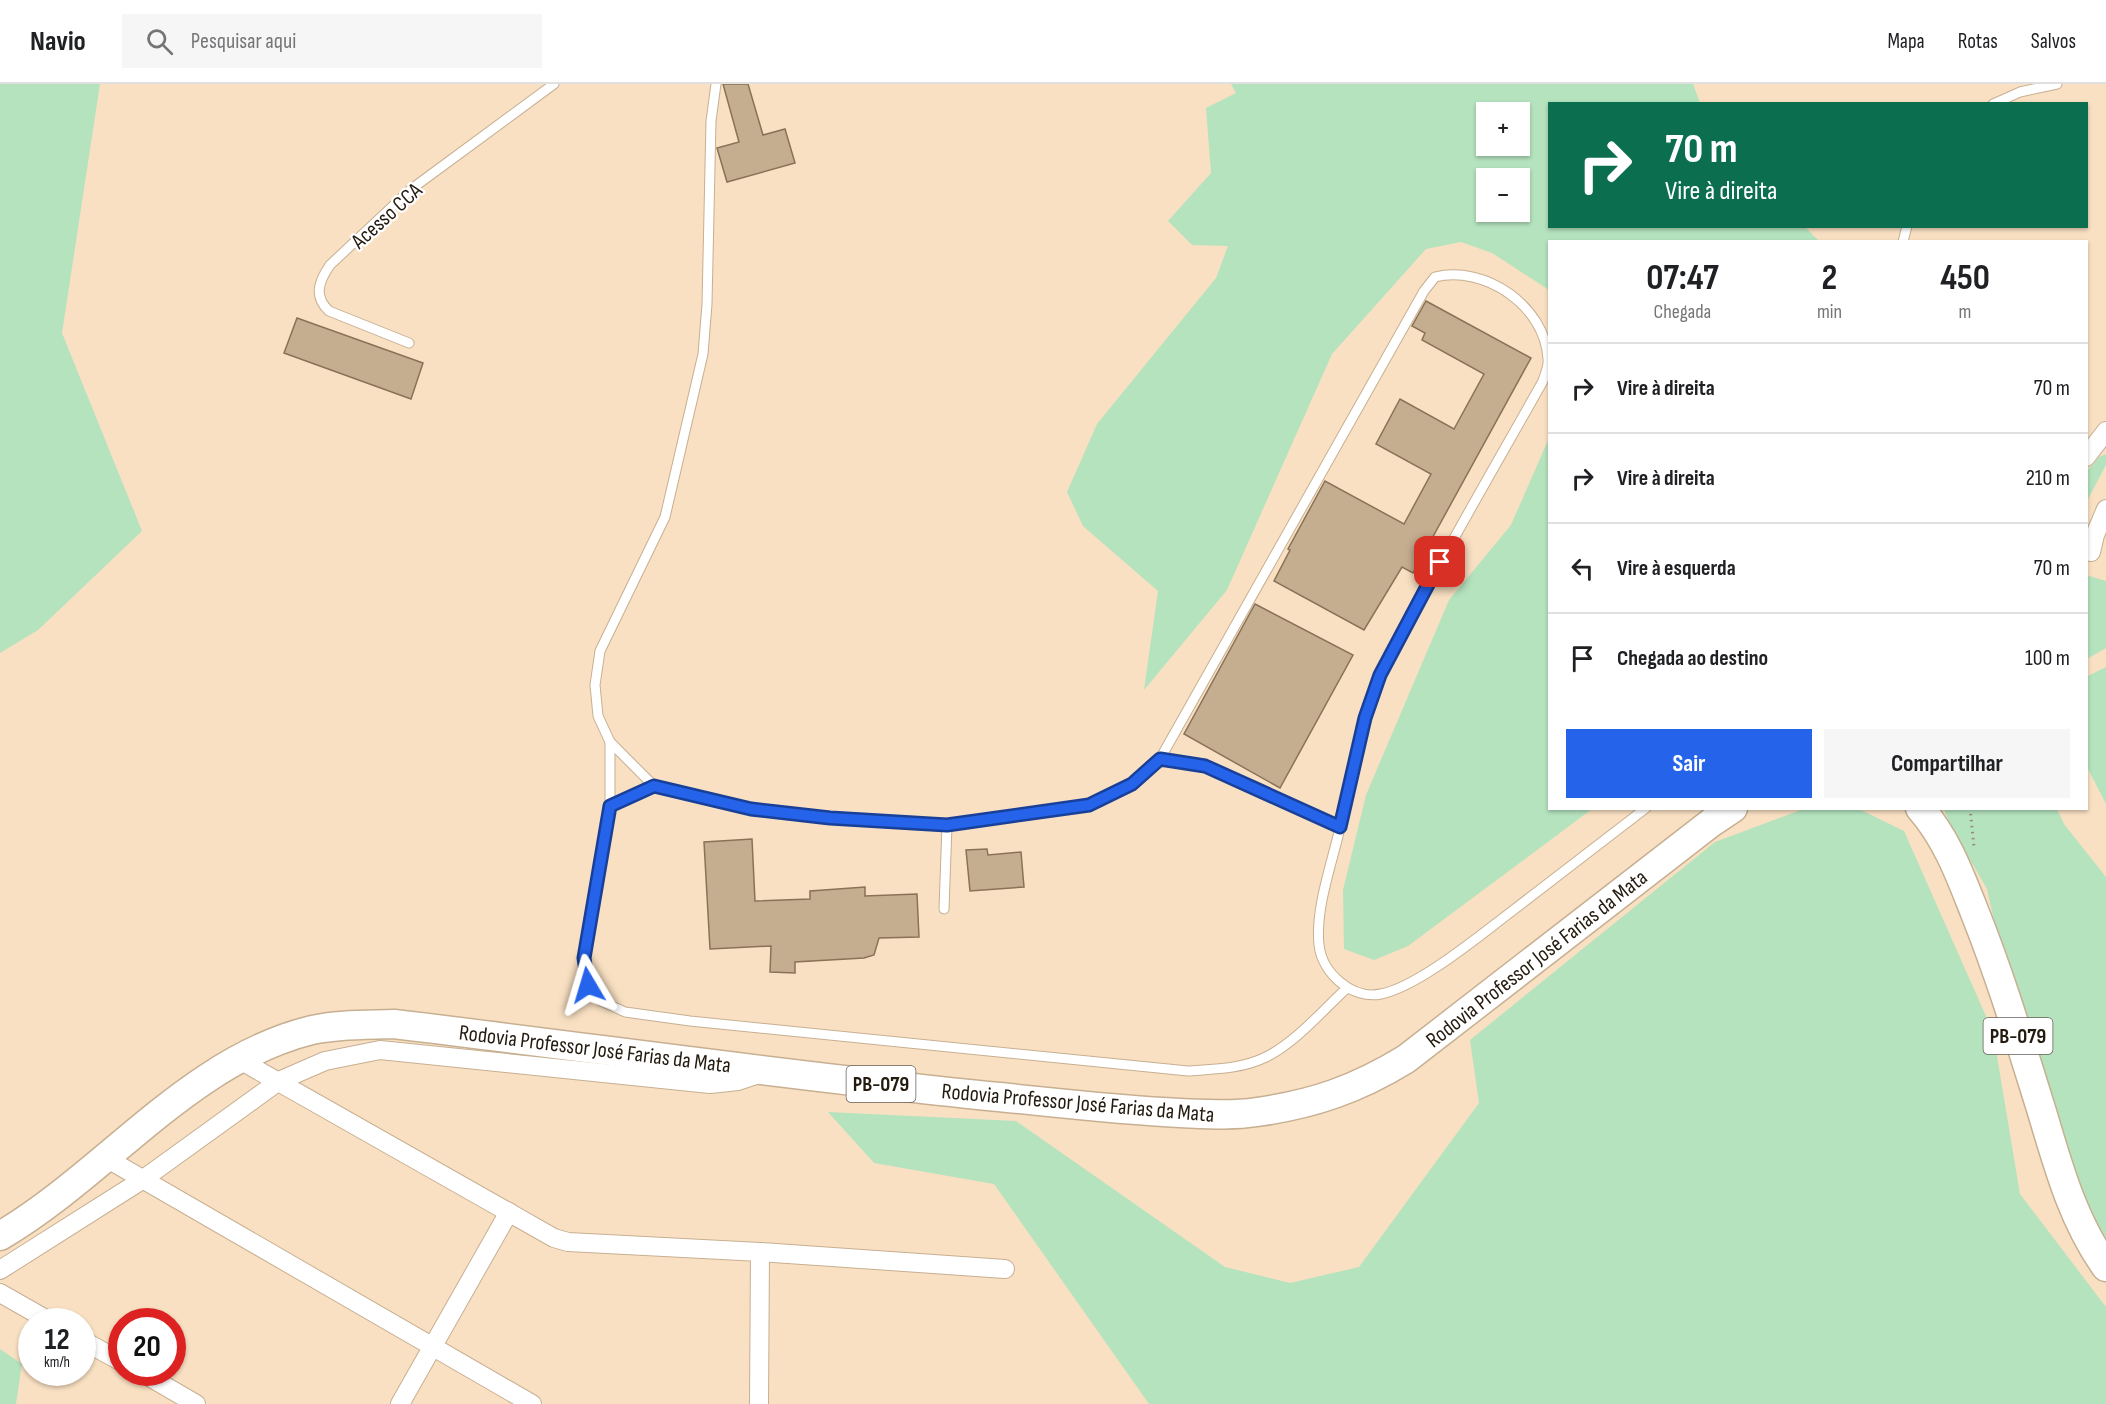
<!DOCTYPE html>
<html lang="pt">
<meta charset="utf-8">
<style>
:root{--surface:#fff;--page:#f6f6f6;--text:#202124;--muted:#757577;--line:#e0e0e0;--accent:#2563eb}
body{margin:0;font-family:"Sofia Sans Condensed",sans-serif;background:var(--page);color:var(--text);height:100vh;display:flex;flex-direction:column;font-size:22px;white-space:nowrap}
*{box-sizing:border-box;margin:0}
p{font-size:20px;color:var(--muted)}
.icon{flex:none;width:33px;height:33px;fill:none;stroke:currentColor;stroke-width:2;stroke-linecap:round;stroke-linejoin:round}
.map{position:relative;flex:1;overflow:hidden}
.panel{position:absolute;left:1548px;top:156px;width:540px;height:570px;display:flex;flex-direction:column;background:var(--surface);border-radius:0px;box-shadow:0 2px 4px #0004}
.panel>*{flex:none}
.guide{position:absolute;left:1548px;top:18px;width:540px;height:126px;border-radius:0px;box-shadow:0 2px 4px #0004;background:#0b6e4f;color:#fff;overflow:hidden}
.tools{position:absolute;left:1476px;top:18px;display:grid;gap:12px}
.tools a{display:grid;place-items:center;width:54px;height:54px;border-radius:0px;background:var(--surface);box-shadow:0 2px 4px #0004;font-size:30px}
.speed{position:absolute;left:18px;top:1224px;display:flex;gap:12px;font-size:30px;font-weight:700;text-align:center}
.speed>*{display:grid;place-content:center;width:78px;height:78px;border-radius:50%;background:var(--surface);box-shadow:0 2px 4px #0004;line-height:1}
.speed small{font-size:15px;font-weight:400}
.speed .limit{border:9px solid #d22;background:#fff;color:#111}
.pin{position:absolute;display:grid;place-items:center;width:51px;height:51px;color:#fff;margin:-26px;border-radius:12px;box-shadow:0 3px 9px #0006}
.me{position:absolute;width:66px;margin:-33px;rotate:353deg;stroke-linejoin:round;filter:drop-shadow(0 0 4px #0008)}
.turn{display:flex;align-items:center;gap:21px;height:126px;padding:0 18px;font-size:27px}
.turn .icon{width:78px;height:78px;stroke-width:2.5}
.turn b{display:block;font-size:42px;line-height:51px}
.eta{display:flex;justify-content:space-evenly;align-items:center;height:102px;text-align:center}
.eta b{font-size:36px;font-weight:700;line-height:42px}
.primary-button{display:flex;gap:12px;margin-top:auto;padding:12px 18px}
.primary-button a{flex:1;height:69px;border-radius:0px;background:var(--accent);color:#fff;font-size:24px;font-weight:700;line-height:69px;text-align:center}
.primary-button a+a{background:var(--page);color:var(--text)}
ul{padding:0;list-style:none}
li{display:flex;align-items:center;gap:18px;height:90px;padding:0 18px;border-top:2px solid var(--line)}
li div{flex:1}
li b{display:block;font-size:22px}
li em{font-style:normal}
header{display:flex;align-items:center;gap:36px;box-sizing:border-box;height:84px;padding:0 30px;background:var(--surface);border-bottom:2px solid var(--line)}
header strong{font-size:28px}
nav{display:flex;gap:33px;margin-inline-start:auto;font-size:21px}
.search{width:420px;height:54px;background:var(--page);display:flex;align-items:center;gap:15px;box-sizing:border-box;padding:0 21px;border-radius:0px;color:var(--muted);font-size:22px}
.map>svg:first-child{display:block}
.green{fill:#b4e3be;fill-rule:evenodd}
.building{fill:#c5ad90;stroke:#897257;stroke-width:1.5}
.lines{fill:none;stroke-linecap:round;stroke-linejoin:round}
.service-casing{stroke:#c7af92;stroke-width:11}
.minor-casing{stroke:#c7af92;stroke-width:20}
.primary-casing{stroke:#c7af92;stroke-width:31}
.path{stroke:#9c8a74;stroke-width:3;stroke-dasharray:1.5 4.5;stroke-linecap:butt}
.service{stroke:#fff;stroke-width:9}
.minor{stroke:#fff;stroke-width:18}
.primary{stroke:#fff;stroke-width:28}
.route-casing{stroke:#184099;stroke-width:15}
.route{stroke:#2563eb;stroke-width:10}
.labels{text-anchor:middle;stroke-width:4.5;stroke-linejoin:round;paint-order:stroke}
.shield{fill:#fff;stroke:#665f58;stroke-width:1.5}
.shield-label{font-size:21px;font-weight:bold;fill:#241b10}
.street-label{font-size:22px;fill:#241b10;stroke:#fff}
</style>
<header>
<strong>Navio</strong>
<div class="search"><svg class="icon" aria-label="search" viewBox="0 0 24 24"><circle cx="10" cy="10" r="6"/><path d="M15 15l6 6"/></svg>Pesquisar aqui</div>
<nav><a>Mapa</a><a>Rotas</a><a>Salvos</a></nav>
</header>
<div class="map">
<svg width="2106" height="1320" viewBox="0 0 2106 1320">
<rect width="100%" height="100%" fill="#f9e0c2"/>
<!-- green -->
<g class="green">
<path d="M0,0h100l-38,249 80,198 -104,99 -38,23z"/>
<path d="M1231,0h462l7,19 -150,1v122l255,1 14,14 -269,1 -1,48 -57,-37 -31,-11 -35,7 -94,105 -105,236 -83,100 14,-99 -75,-65 -16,-34 30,-68 119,-146 12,-32 -36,-1 -24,-24 43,-48 -5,-65 30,-15zM1520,28v34h-34v-34zM1520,94v34h-34v-34z"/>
<path d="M1549,354l1,370 42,1 -184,137 -34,14 -30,-11 -1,-59 23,-95 83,-195 62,-75z"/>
<path d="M2106,370v11l-19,36v-30l12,-14z"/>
<path d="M2086,491l20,6v67l-19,11z"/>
<path d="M2106,583v137l-19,-37 -1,-90z"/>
<path d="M1806,724l53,1 45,22 89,201 27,162 86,113v97h-957l-155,-220 -120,-21 -46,-51 188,9 209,146 65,16 69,-16 120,-164 -9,-63 245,-198z"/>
<path d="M1944,725h113l7,15 42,53v371l-30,-57 -74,-234 -15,-68 -36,-62z"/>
<path d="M0,1265l22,15 -6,40h-16z"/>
</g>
<!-- building -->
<g class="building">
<path d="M723,0h25l15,51 22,-6 10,34 -68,19 -10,-34 22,-6z"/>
<path d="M1426,217l105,57 -118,215 -11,-6 -38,63 -90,-49 16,-31 -2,-1 37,-68 79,43 27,-50 -55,-30 24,-45 54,30 30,-55 -62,-34 3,-7 -13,-7z"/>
<path d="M297,234l126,45 -12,36 -127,-46z"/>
<path d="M1255,520l98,51 -73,133 -96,-54z"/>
<path d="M752,755l3,62 55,-2v-8l55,-4v9l52,-2 2,43 -40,1 -5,17 -10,3 -69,4v11l-25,-1 1,-26 -61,3 -6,-107z"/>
<path d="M987,765l1,6 33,-3 3,35 -54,4 -4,-41z"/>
</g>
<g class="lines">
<!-- service casing -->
<g class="service-casing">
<g id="service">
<path d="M716,0l-5,37 -4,183 -4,50 -38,163 -65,134 -5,34 3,31 12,26v64l-26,152 4,27 13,16 24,11 65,9 498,50c26,-2 54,-2 78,-14 30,-15 56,-46 81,-69"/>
<path d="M1993,20l27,-12 37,-8"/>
<path d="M1903,158l4,-16"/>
<path d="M409,259l-80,-32c-16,-15 -10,-30 1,-46l80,-75 144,-106"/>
<path d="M610,658l44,44"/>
<path d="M1160,675l264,-468 11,-14c49,-12 110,28 113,82 1,7 -3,15 -5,22 -41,73 -84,146 -123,220 -13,24 -28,48 -39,73 -22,48 -30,103 -41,154 -8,35 -25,81 -21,117 3,28 33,55 62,49 35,-7 92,-53 122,-76 47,-36 95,-73 143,-110"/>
<path d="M610,722l44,-20 97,23 78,8 118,8"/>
<path d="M944,825l3,-84 142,-20 43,-21 28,-25 45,8 49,19 86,41"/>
</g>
</g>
<!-- minor casing -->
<g class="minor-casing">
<g id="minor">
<path d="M2086,373l20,-26"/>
<path d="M2091,468l4,-17 11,-26"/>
<path d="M238,975l316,179 14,4 192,10 245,17"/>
<path d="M106,1074l426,246"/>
<path d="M0,1186l142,-90 137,-99 46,-20 55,-11 330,34 28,-3 21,-7"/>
<path d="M0,1209l51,29"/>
<path d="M82,1256l40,22"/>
<path d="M141,1288l55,32"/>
<path d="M400,1320l109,-192"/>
<path d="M759,1320l1,-152"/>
</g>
</g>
<!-- primary casing -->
<g class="primary-casing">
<g id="primary">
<path d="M1920,724c27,31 40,67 55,105 26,65 46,132 67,199 16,54 31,109 64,155"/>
<path d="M0,1152c106,-62 189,-176 312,-206 27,-6 55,-5 82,-6 202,24 403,53 605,73 60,6 120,13 181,16 25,1 52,3 77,-1 57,-8 100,-23 149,-53l306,-237 21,-14"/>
</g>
</g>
<!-- path -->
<path class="path" d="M1970,724l4,39"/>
<!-- service -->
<use href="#service" class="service"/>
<!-- minor -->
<use href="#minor" class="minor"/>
<!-- primary -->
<use href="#primary" class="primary"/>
</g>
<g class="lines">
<!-- route casing -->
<g class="route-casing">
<path id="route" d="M588,901l-4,-27 26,-152 44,-20 97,23 79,9 117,7 142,-20 43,-21 28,-25 45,7 135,61 25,-109 15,-43 60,-113"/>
</g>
<!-- route -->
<use href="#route" class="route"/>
</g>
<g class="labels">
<!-- shield labels -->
<g class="shield">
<rect x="1983.5" y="934" width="69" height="36" rx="4.5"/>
<rect x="846.5" y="982" width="69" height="36" rx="4.5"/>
</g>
<g class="shield-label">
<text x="2018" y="959">PB-079</text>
<text x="881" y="1007">PB-079</text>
</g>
<!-- street labels -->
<g class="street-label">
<text transform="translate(386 131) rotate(-42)" y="8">Acesso CCA</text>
<text transform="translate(1536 874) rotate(-38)" y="8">Rodovia Professor José Farias da Mata</text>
<text transform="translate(595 964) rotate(7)" y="8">Rodovia Professor José Farias da Mata</text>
<text transform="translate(1078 1018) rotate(5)" y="8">Rodovia Professor José Farias da Mata</text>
</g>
</g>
</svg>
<div class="tools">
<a>+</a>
<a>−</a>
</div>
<div class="speed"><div>12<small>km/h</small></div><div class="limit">20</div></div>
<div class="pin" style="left:1440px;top:478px;background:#d93025"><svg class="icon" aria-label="arrive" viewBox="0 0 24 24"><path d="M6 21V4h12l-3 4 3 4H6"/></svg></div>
<svg class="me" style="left:588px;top:901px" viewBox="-20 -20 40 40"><path d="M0-17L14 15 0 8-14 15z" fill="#2563eb" stroke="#fff" stroke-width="4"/></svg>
<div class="guide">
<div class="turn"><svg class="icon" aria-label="right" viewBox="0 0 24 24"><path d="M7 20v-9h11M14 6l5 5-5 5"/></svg><div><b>70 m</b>Vire à direita</div></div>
</div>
<section class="panel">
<div class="eta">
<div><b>07:47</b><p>Chegada</p></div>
<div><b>2</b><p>min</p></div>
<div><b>450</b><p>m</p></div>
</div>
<ul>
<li><svg class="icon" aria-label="right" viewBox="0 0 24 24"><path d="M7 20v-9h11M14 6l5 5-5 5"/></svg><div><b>Vire à direita</b></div><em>70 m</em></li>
<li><svg class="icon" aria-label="right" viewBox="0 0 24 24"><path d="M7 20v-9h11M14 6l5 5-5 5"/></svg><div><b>Vire à direita</b></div><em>210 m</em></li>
<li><svg class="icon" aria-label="left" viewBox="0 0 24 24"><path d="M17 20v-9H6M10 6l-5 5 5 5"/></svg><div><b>Vire à esquerda</b></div><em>70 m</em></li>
<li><svg class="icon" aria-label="arrive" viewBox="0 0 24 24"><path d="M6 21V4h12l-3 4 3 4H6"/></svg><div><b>Chegada ao destino</b></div><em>100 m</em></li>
</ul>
<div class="primary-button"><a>Sair</a><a>Compartilhar</a></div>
</section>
</div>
